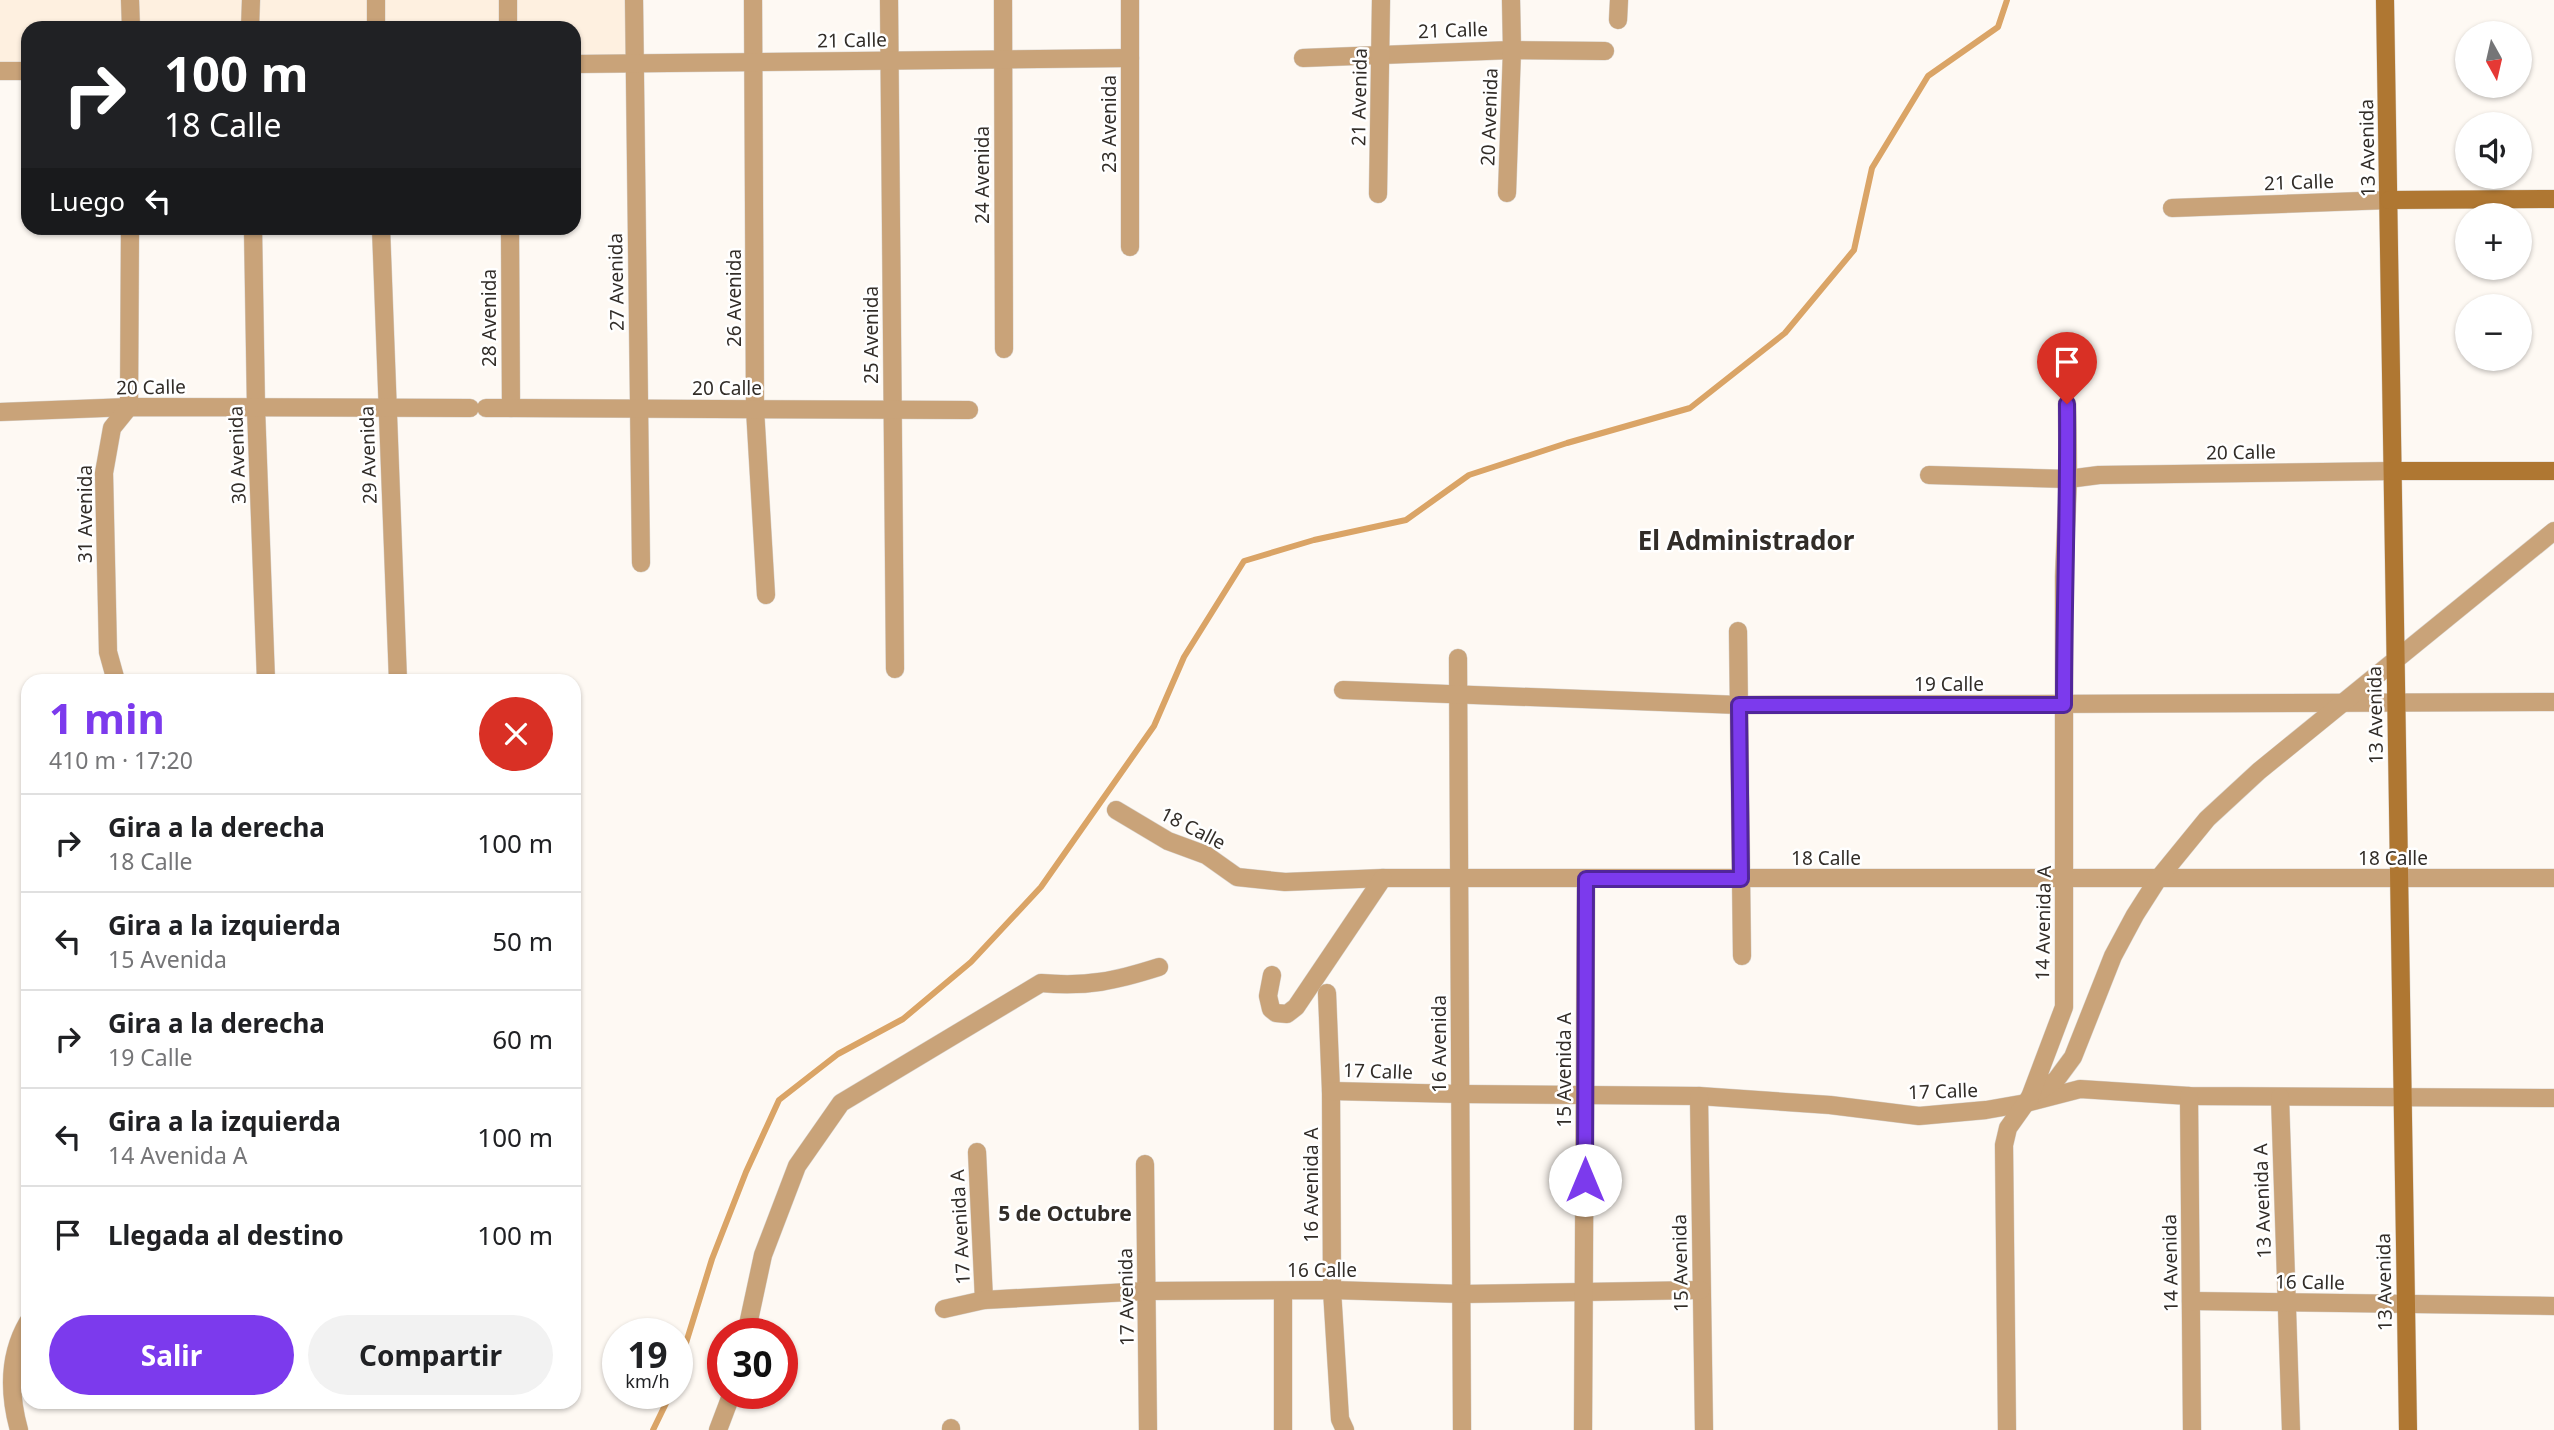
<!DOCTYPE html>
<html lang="es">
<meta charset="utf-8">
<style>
:root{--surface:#fff;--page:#f2f2f2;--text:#202124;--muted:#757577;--line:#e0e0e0;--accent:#7c3aed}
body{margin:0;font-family:"Noto Sans",sans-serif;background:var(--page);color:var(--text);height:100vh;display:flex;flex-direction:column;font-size:26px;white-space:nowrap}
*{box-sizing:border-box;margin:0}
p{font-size:23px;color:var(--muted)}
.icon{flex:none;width:38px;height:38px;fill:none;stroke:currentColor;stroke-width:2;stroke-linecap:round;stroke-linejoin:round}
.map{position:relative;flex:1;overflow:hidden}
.sheet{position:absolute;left:21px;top:674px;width:560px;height:735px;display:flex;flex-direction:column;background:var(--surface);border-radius:21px;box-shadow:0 2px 5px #0004}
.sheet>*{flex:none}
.banner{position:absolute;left:21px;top:21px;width:560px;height:214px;border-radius:21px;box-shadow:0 2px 5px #0004;background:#202124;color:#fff;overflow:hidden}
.needle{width:46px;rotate:172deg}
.fabs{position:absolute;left:2455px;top:21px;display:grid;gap:14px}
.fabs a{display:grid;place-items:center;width:77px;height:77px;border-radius:50%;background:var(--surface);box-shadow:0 2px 5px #0004;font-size:35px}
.speed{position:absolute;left:602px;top:1318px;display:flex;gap:14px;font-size:35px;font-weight:700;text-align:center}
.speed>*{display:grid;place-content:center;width:91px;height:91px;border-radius:50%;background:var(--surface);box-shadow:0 2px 5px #0004;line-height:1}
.speed small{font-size:18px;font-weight:400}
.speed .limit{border:10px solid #d22;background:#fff;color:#111}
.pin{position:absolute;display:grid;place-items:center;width:60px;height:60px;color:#fff;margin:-72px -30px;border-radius:50% 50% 50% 0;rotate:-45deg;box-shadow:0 0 7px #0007}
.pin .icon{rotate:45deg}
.me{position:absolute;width:77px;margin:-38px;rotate:0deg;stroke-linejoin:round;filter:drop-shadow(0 0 5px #0008)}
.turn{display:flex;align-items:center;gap:24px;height:147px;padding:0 28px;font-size:32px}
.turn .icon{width:91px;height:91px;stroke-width:2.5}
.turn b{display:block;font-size:49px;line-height:60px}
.then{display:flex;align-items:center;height:66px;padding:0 28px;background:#0003;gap:14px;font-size:26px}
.round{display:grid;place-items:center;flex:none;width:74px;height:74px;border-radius:37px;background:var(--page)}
.overview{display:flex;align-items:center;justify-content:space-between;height:119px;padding:0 28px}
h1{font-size:42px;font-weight:700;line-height:52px;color:var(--accent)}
.cta{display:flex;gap:14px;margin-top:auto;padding:14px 28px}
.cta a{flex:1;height:80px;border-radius:42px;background:var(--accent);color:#fff;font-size:28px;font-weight:700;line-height:80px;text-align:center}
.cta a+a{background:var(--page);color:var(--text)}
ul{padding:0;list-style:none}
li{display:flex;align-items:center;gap:21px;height:98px;padding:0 28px;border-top:2px solid var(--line)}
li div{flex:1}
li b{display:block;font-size:26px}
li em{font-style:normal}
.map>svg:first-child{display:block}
.built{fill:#fef0e0}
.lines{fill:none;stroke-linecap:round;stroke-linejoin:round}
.stream{stroke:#daa466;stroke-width:6}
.street-casing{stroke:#d9d4ce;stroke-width:19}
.secondary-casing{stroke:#d9d4ce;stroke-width:19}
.street{stroke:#c9a379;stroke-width:18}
.secondary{stroke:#af7732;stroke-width:18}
.route-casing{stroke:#51269a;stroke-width:18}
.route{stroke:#7c3aed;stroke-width:12}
.labels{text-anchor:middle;stroke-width:5;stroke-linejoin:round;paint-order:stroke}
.street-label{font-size:19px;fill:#322d28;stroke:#fff}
.neighbourhood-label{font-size:21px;font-weight:bold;fill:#322d28;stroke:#fff}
.district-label{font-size:26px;font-weight:bold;fill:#322d28;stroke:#fff}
</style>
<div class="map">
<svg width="2554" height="1430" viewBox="0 0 2554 1430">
<rect width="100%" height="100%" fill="#fef9f3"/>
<!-- built -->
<path class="built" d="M0,0h634v64l-60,1v-37h-546v43h-28z"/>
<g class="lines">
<!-- stream -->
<g class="stream">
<path d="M677,1372l35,-113 34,-87 33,-72 59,-46 65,-35 68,-57 70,-75 113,-161 30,-69 60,-96 70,-21 92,-20 63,-45 98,-32 123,-35 95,-75 69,-83 18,-82 56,-92 70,-49 9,-27"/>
<path d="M653,1430l18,-37"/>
</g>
<!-- street casing -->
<g class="street-casing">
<g id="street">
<path d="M130,0l1,28"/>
<path d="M508,0v28"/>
<path d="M634,0l7,563"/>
<path d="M753,0l2,409 11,186"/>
<path d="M889,0l6,669"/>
<path d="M1003,0l1,349"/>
<path d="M1618,20l1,-20"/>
<path d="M250,28l1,-28"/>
<path d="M376,28v-28"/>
<path d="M1303,58l209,-8 93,1"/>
<path d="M574,64l556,-6"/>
<path d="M0,71h28"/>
<path d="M1507,193l5,-143 -1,-50"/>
<path d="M1378,194l3,-194"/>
<path d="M2172,208l217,-8"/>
<path d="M253,228l3,180 10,273"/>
<path d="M381,228l17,453"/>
<path d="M510,228l1,180"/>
<path d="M1130,247v-247"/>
<path d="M486,408l483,2"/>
<path d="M0,412l129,-5 341,1"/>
<path d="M1929,475l139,4 31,-4 294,-4"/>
<path d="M1738,631l4,325"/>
<path d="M1458,658l4,772"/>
<path d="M116,681l-8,-29 -4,-179 8,-45 17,-21 1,-179"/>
<path d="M1343,690l396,15 815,-3"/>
<path d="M1116,810l52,31 38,14 31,22 48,5 98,-4h1171"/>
<path d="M1272,975l-4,21 3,13 5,4 11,1 9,-7 87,-129"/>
<path d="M1327,993l4,98 1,199 8,129 5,11"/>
<path d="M1331,1091l130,3 238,2 131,9 89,11 67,-6 40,-7 54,-14 109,7 365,2"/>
<path d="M1699,1096l5,334"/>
<path d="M2189,1096l3,334"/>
<path d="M2030,1097l26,-17 17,-23 40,-101 22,-41 23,-36 49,-60 52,-48 295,-240"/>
<path d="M2280,1097l11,333"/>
<path d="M977,1152l7,148"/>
<path d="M1145,1164l3,266"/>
<path d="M2191,1301l363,5"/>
<path d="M944,1309l40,-9 163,-9 185,-1 130,4 239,-4"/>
<path d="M746,1334l17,-79 34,-89 44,-63 200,-120c47,4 74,-2 118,-16"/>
<path d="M951,1428v2"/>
<path d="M19,1430c-10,-36 -11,-74 9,-108"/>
<path d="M718,1430l14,-37"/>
<path d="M1283,1430v-139"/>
<path d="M1583,1430l3,-551"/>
<path d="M2007,1430l-3,-285 4,-17 22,-31 34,-90v-430l4,-98 -1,-75"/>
</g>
</g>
<!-- secondary casing -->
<g class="secondary-casing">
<g id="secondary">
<path d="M2385,0l23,1430"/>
<path d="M2389,200l165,-1"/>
<path d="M2393,471h161"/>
</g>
</g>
<!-- street -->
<use href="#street" class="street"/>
<!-- secondary -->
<use href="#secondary" class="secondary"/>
</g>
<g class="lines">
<!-- route casing -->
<g class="route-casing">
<path id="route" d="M1585,1180l1,-301h155l-2,-174h325c0,-100 4,-200 3,-301"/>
</g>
<!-- route -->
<use href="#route" class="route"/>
</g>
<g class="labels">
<!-- street labels -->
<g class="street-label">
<text transform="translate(1453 30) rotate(-2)" y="7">21 Calle</text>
<text transform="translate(852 40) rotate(-1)" y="7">21 Calle</text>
<text transform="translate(1359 97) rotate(-89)" y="7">21 Avenida</text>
<text transform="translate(1489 117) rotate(-88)" y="7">20 Avenida</text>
<text transform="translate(1109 124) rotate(-90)" y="7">23 Avenida</text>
<text transform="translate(2367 148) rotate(-91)" y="7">13 Avenida</text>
<text transform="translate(982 175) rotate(-90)" y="7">24 Avenida</text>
<text transform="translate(2299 182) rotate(-2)" y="7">21 Calle</text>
<text transform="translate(616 282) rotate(-91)" y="7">27 Avenida</text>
<text transform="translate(734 298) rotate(-90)" y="7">26 Avenida</text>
<text transform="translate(489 318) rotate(-90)" y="7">28 Avenida</text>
<text transform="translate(871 335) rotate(-90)" y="7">25 Avenida</text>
<text transform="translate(151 387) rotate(-1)" y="7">20 Calle</text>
<text x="727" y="395">20 Calle</text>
<text transform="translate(2241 452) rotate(-1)" y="7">20 Calle</text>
<text transform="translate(237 455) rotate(-92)" y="7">30 Avenida</text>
<text transform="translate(368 455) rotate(-92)" y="7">29 Avenida</text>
<text transform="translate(85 514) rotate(-90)" y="7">31 Avenida</text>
<text x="1949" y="691">19 Calle</text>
<text transform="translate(2375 715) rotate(-91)" y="7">13 Avenida</text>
<text transform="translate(1193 828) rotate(27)" y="7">18 Calle</text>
<text x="1826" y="865">18 Calle</text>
<text x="2393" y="865">18 Calle</text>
<text transform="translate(2043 923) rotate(-89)" y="7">14 Avenida A</text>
<text transform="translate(1439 1044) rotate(-90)" y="7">16 Avenida</text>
<text transform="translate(1564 1070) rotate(-90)" y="7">15 Avenida A</text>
<text transform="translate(1378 1071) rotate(2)" y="7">17 Calle</text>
<text transform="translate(1943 1091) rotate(-2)" y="7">17 Calle</text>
<text transform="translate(1311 1185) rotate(-90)" y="7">16 Avenida A</text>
<text transform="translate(2262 1201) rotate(-92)" y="7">13 Avenida A</text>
<text transform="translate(960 1227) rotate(-93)" y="7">17 Avenida A</text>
<text transform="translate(1680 1263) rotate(-91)" y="7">15 Avenida</text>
<text transform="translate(2170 1263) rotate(-91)" y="7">14 Avenida</text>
<text x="1322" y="1277">16 Calle</text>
<text transform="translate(2310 1282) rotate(1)" y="7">16 Calle</text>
<text transform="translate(2384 1282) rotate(-91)" y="7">13 Avenida</text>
<text transform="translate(1126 1297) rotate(-91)" y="7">17 Avenida</text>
</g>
<!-- neighbourhood labels -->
<g class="neighbourhood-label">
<text x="1065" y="1221">5 de Octubre</text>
</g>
<!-- district labels -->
<g class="district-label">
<text x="1746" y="550">El Administrador</text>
</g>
</g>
</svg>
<div class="fabs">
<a><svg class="needle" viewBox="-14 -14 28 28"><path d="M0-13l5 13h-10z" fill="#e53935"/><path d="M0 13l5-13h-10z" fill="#757577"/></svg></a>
<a><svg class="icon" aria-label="sound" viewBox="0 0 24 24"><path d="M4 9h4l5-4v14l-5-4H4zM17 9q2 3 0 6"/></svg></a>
<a>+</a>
<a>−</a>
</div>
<div class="speed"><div>19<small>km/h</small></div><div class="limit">30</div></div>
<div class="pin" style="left:2067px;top:404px;background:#d93025"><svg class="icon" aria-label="arrive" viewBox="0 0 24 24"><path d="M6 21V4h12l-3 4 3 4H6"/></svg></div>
<svg class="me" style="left:1585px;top:1180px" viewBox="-20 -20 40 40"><circle r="19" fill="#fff"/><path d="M0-13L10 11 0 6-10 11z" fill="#7c3aed"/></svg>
<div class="banner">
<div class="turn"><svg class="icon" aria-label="right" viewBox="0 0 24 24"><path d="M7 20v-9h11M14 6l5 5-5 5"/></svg><div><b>100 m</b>18 Calle</div></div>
<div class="then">Luego<svg class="icon" aria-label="left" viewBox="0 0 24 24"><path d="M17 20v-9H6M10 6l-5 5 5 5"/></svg></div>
</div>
<section class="sheet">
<div class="overview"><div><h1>1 min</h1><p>410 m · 17:20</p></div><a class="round" style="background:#d93025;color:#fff"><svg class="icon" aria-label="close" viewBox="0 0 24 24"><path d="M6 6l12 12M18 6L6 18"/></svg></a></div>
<ul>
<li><svg class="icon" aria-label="right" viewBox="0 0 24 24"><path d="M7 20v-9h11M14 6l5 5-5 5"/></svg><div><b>Gira a la derecha</b><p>18 Calle</p></div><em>100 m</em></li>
<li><svg class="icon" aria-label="left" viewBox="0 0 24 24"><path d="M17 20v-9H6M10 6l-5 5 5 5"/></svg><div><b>Gira a la izquierda</b><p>15 Avenida</p></div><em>50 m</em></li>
<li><svg class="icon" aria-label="right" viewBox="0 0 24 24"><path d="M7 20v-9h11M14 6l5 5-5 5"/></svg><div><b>Gira a la derecha</b><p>19 Calle</p></div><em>60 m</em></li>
<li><svg class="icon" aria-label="left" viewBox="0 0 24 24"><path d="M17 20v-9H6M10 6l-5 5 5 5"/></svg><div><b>Gira a la izquierda</b><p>14 Avenida A</p></div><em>100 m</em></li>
<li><svg class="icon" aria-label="arrive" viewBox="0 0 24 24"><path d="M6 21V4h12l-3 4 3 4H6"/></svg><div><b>Llegada al destino</b></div><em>100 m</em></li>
</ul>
<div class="cta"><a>Salir</a><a>Compartir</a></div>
</section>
</div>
